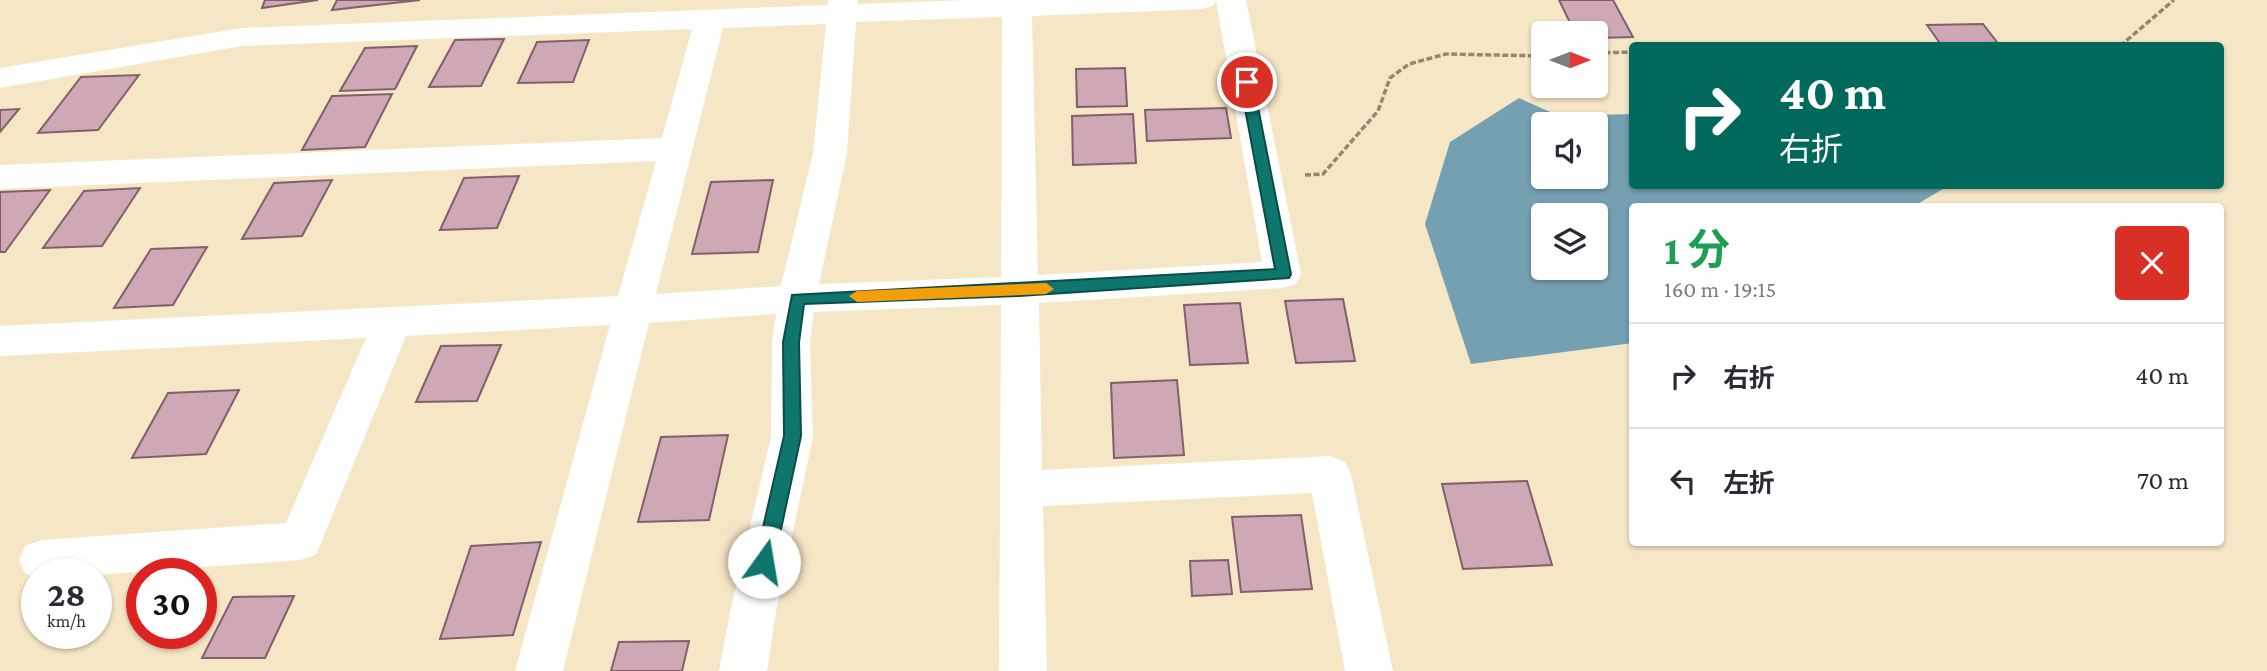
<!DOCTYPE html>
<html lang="ja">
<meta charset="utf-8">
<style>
:root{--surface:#fff;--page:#f2f2f3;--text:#2b2b33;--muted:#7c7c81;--line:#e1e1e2}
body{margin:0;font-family:"Crimson Pro","Noto Sans JP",serif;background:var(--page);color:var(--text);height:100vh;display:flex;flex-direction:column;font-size:26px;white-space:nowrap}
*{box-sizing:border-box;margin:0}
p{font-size:23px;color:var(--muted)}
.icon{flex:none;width:38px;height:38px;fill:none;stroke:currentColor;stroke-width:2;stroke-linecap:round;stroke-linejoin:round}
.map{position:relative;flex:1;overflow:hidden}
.details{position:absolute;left:1629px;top:203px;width:595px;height:343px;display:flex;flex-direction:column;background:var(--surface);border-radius:7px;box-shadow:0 2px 5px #0004}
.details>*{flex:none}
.guide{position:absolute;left:1629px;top:42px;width:595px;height:147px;border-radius:7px;box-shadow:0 2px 5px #0004;background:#00695c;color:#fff;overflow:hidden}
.needle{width:46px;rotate:90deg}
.controls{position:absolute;left:1531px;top:21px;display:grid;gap:14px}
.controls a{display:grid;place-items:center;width:77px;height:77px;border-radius:7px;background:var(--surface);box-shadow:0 2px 5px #0004;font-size:35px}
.speed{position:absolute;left:21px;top:558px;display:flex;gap:14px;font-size:35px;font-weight:700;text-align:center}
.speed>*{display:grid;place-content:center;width:91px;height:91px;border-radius:50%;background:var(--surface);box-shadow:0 2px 5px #0004;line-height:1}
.speed small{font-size:18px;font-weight:400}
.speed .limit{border:10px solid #d22;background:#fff;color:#111}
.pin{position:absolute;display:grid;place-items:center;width:60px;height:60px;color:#fff;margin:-30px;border:4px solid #fff;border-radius:50%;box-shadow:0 2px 7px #0007}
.me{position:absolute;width:77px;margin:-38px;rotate:13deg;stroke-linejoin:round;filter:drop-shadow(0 0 5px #0008)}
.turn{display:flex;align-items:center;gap:24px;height:147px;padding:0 35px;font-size:32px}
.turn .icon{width:91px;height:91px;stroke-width:2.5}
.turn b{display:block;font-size:49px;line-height:60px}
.round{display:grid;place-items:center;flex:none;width:74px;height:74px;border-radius:7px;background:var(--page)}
.head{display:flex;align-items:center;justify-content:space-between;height:119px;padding:0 35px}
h1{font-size:42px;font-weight:700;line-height:52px;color:#1e9e55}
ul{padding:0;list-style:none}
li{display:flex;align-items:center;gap:21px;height:105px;padding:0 35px;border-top:2px solid var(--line)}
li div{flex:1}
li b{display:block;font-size:26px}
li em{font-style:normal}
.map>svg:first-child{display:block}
.water{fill:#75a0b2;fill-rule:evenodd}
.building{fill:#cea9b5;stroke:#815f6b;stroke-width:2}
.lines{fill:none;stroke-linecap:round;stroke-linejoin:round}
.path{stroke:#928871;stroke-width:3.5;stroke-dasharray:6 2.5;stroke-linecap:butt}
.minor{fill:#fff;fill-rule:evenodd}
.route{fill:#0f766e;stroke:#0a4d48;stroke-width:2}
.slow{fill:#f59e0b}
</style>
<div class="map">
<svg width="2267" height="671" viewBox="0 0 2267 671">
<rect width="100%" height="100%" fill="#f5e6c5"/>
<!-- water -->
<path class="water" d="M1519,98l40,18 74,-2v72h315l-34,20h-281v137l-162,21 -46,-140 25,-82zM1544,124h52v53h-52zM1544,215h52v53h-52z"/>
<!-- building -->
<g class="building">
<path d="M265,0h53l-56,8z"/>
<path d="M337,0h83l-88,10z"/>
<path d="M1559,0h54l20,37 -37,1v-5h-21z"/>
<path d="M1983,24l17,22h-58l-15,-21z"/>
<path d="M504,39l-23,47 -52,1 26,-47z"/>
<path d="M589,40l-16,42 -55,1 19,-41z"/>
<path d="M417,46l-22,43 -55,2 25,-43z"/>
<path d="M1125,68l2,38 -50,1 -1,-38z"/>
<path d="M139,75l-41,55 -60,3 43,-56z"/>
<path d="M392,94l-27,53 -63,3 30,-54z"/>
<path d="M1226,108l5,30 -84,3 -2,-31z"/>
<path d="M19,109l-19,23v-22z"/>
<path d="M1133,114l3,49 -63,2 -1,-49z"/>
<path d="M519,176l-22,52 -57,2 24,-52z"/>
<path d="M332,180l-30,56 -60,3 32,-56z"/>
<path d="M773,180l-15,72 -66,2 19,-72z"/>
<path d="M140,188l-38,58 -59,2 41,-57z"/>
<path d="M50,190l-45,62h-5v-60z"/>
<path d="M207,247l-34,58 -59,3 37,-59z"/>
<path d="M1343,299l12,62 -59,2 -11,-62z"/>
<path d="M1240,303l8,60 -58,2 -6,-60z"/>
<path d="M501,345l-24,56 -61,1 25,-56z"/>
<path d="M1177,380l7,75 -70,3 -3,-75z"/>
<path d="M239,390l-33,64 -74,4 36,-65z"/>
<path d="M728,435l-19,85 -71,2 23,-85z"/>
<path d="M1527,481l25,84 -89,4 -21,-85z"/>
<path d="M1301,515l11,74 -71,3 -9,-75z"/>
<path d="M541,542l-28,93 -73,4 31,-93z"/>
<path d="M1228,560l4,34 -40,2 -2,-35z"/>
<path d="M294,596l-29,62h-63l31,-61z"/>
<path d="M689,641l-7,30h-71l8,-29z"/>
</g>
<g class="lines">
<!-- path -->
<g class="path">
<path d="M2120,46l54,-46"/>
<path d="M1596,53l37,-1"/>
<path d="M1305,175l18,-1 55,-63 12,-33 19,-14 37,-10 98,2"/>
</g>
<!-- minor -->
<path class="minor" d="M828,0h30v4l110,-4h278l55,274 -5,10 -13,4 -244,15 3,167 288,-14 15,6 6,12 42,197h-48l-33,-178 -269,13 4,165h-48l2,-366 -187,7 -4,30 3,95 -37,175 -9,59h-48l11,-59 41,-175 1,-95 4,-28 -127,9 -86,348h-48l95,-346 -204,11 -90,219 -16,5 -204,15 -59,-1v4l-12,-4 -6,-14 6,-14 16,-6 245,-17 80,-185 -366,18v-30l618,-30 38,-135 -656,28v-24l662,-27 30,-109 -450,17 -242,42v-20l242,-40 586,-23zM1216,1l46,261 -224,13 -6,-259 170,-7 10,-3zM1002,17l-1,260 -182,7 28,-131 9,-131zM826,24l-13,129 -32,133 -125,8 67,-266z"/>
</g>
<!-- route -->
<path class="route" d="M1247,78l6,4 38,192 -2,4 -270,18 -215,8 -5,38 2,94 -27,126 -3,5 -7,3 -6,-3 -3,-5 29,-126 -1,-94 9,-47 483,-26 -35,-187z"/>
<!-- slow -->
<path class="slow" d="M1046,283l8,6 -8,5 -189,8 -8,-6 8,-5z"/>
</svg>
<div class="controls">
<a><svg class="needle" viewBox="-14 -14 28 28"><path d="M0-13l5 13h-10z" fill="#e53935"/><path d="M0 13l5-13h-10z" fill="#7c7c81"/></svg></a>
<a><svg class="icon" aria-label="sound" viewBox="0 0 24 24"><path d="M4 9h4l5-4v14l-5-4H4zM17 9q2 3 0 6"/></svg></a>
<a><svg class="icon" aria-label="layers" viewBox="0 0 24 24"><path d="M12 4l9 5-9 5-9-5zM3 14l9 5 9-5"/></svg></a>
</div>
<div class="speed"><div>28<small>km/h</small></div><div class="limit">30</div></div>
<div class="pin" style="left:1247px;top:82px;background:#d93025"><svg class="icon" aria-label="arrive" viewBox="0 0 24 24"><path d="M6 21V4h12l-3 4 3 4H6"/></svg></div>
<svg class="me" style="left:764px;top:562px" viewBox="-20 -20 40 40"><circle r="19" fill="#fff"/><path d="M0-13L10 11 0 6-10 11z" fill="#0f766e"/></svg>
<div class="guide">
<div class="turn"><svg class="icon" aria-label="right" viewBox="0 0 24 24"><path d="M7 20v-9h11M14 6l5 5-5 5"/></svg><div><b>40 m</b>右折</div></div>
</div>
<section class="details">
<div class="head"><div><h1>1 分</h1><p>160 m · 19:15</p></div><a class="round" style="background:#d93025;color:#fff"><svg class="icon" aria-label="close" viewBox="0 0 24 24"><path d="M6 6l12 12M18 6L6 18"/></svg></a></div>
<ul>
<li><svg class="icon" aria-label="right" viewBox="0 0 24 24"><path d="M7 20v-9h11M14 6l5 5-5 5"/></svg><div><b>右折</b></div><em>40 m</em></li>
<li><svg class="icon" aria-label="left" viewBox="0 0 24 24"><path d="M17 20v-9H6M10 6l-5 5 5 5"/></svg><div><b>左折</b></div><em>70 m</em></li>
</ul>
</section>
</div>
